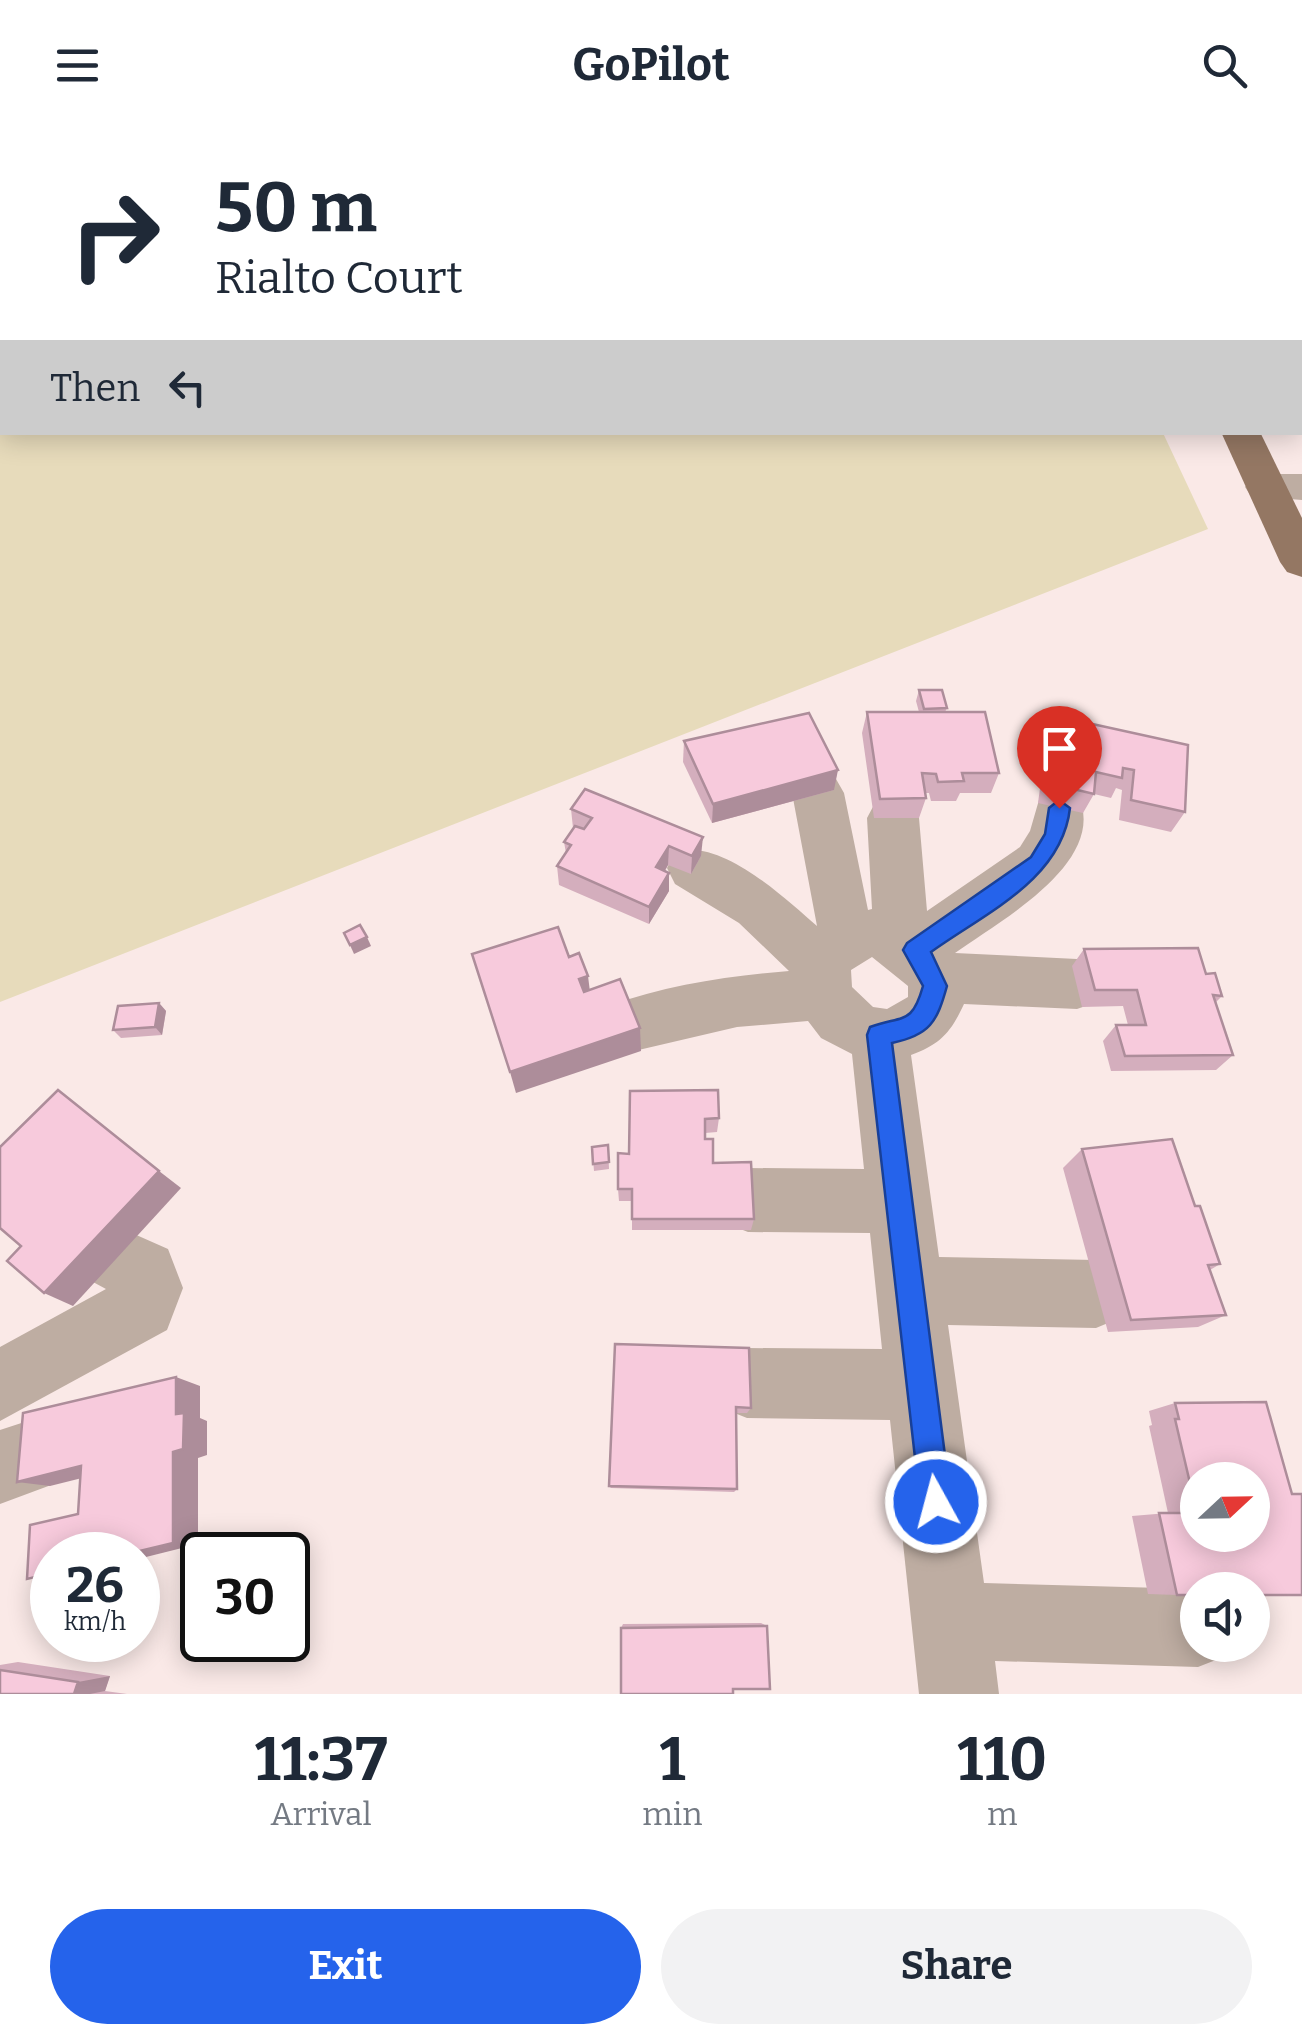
<!DOCTYPE html>
<style>
:root{--surface:#fff;--page:#f2f2f3;--text:#1f2937;--muted:#747a83;--accent:#2563eb}
body{margin:0;font-family:Bitter,serif;background:var(--page);color:var(--text);height:100vh;display:flex;flex-direction:column;font-size:38px;white-space:nowrap}
*{box-sizing:border-box;margin:0}
p{font-size:32px;color:var(--muted)}
.icon{flex:none;width:55px;height:55px;fill:none;stroke:currentColor;stroke-width:2;stroke-linecap:round;stroke-linejoin:round}
.map{position:relative;height:1564px;overflow:hidden}
.drawer{display:flex;flex-direction:column;background:var(--surface);flex:1}
.drawer>*{flex:none}
.guide{position:absolute;left:0px;top:0px;width:1302px;height:305px;box-shadow:0 5px 25px #0003;background:#fff;color:var(--text);overflow:hidden}
.needle{width:65px;rotate:68deg}
.tools{position:absolute;left:1180px;top:1332px;display:grid;gap:20px}
.tools a{display:grid;place-items:center;width:90px;height:90px;border-radius:50%;background:var(--surface);box-shadow:0 5px 25px #0003;font-size:50px}
.speed{position:absolute;left:30px;top:1402px;display:flex;gap:20px;font-size:50px;font-weight:700;text-align:center}
.speed>*{display:grid;place-content:center;width:130px;height:130px;border-radius:50%;background:var(--surface);box-shadow:0 5px 25px #0003;line-height:1}
.speed small{font-size:25px;font-weight:400}
.speed .limit{border:5px solid #111;border-radius:15px;background:#fff;color:#111}
.pin{position:absolute;display:grid;place-items:center;width:85px;height:85px;color:#fff;margin:-102px -42px;border-radius:50% 50% 50% 0;rotate:-45deg;box-shadow:0 0 10px #0007}
.pin .icon{rotate:45deg}
.me{position:absolute;width:110px;margin:-55px;rotate:353deg;stroke-linejoin:round;filter:drop-shadow(0 0 8px #0008)}
.turn{display:flex;align-items:center;gap:35px;height:210px;padding:0 50px;font-size:45px}
.turn .icon{width:130px;height:130px;stroke-width:2.5}
.turn b{display:block;font-size:70px;line-height:85px}
.then{display:flex;align-items:center;height:95px;padding:0 50px;background:#0003;gap:20px;font-size:38px}
.eta{display:flex;justify-content:space-evenly;align-items:center;height:170px;text-align:center}
.eta b{font-size:60px;font-weight:700;line-height:70px}
.button{display:flex;gap:20px;margin-top:auto;padding:20px 50px}
.button a{flex:1;height:115px;border-radius:60px;background:var(--accent);color:#fff;font-size:40px;font-weight:700;line-height:115px;text-align:center}
.button a+a{background:var(--page);color:var(--text)}
header{display:flex;justify-content:space-between;align-items:center;height:130px;padding:0 50px;background:var(--surface);font-size:45px;font-weight:700}
.map>svg:first-child{display:block}
.green{fill:#e7dbbb}
.lines{fill:none;stroke-linecap:round;stroke-linejoin:round}
.minor{fill:#beada2;fill-rule:evenodd}
.major{fill:#947763;fill-rule:evenodd}
.wall{fill:#d4aebd}
.shaded-wall{fill:#ad8d9a}
.building{fill:#f7cadc;stroke:#ad8d9a;stroke-width:2.5;fill-rule:evenodd}
.route{fill:#2563eb;stroke:#184099;stroke-width:2.5}
</style>
<header><svg class="icon" aria-label="menu" viewBox="0 0 24 24"><path d="M4 6h16M4 12h16M4 18h16"/></svg>GoPilot<svg class="icon" aria-label="search" viewBox="0 0 24 24"><circle cx="10" cy="10" r="6"/><path d="M15 15l6 6"/></svg></header>
<div class="map">
<svg width="1302" height="1564" viewBox="0 0 1302 1564">
<rect width="100%" height="100%" fill="#fae9e7"/>
<!-- green -->
<path class="green" d="M0,43l2,259 1161,1 45,96 -1208,473z"/>
<g class="lines">
<!-- minor -->
<g class="minor">
<path d="M1266,344h36v26l-51,-4 -6,-9 6,-9z"/>
<path d="M818,643l18,6 8,14 24,117 4,-1 -5,-91 8,-15 18,-6 18,6 8,15 8,93 93,-64 10,-16 11,-38 18,-6 18,6c35,68 -78,128 -122,160l122,6 20,7 9,18 -9,18 -20,7 -113,-5c-13,28 -23,40 -53,51l28,202 157,3 24,10 10,24 -10,24 -24,10 -148,-3 36,258 214,6v56h32l-4,11 -28,11 -203,-6 4,33h-80l-29,-274 -143,-2 -25,-10 -10,-25 10,-25 25,-10 135,1 -12,-116 -122,-1 -23,-9 -9,-23 9,-23 23,-9 116,1 -12,-115 -31,-16 -13,-17 -71,6 -107,25 -21,-8 -8,-19 8,-19c57,-21 120,-30 180,-35l-50,-48 -64,-39 -8,-16 8,-16c45,-15 109,45 142,74l-25,-133 8,-14zM872,827l36,29v11l-21,12 -14,-2 -21,-20 -1,-17z"/>
<path d="M116,1096l52,23 15,39 -16,42 -167,91v-74l106,-58 -13,-7 -10,-23 10,-23z"/>
<path d="M52,1283l26,10 10,26 -10,26 -78,29v-74z"/>
</g>
<!-- major -->
<g class="major">
<path d="M1084,0h30l1,2h-29z"/>
<path d="M1221,302h39l42,86v59l-15,-5 -7,-10z"/>
</g>
</g>
<!-- wall -->
<g class="wall">
<path d="M919,560l28,18 -2,4 54,61 -8,20h-31l-4,8h-25l-2,-8h-4l1,5 -7,20h-45l-12,-85 5,-21h52l-3,-11z"/>
<path d="M1056,586l132,29 -3,67 -14,20 -52,-12 3,-30 -6,-2 -5,10 -17,-4 -11,19 -45,-10 9,-66z"/>
<path d="M684,611l150,49 -122,33 -29,-61z"/>
<path d="M571,679l130,47 -10,18 -23,-9 -3,6 4,2v18l-20,33 -90,-39 -2,-19 9,-13 -2,-11 9,-14z"/>
<path d="M1084,819l122,25 16,22 -6,6 17,53 -17,15 -105,1 -8,-30 13,-16h12l-5,-19 -41,1 -10,-41z"/>
<path d="M159,873l7,8 -4,24 -41,3 -8,-8z"/>
<path d="M630,961l89,27 -2,14 -12,1v6l8,24 41,56 -3,11h-119v-29h-13l-1,-12 11,-35z"/>
<path d="M608,1015l1,24 -15,2 -2,-24z"/>
<path d="M1082,1019l113,57 25,58 -10,6 16,45 -28,12 -90,5 -45,-164z"/>
<path d="M615,1214l136,64 -4,5h-11l1,76 -3,3 -123,-4 -2,-2z"/>
<path d="M1266,1272l-89,193 -29,-1 -16,-78 36,-3 -19,-87 3,-1 -3,-14 26,-8z"/>
<path d="M761,1493l6,3 -34,63 -112,-61 2,-4z"/>
<path d="M18,1532l92,14 -5,15 22,3h-127v-29z"/>
</g>
<!-- shaded-wall -->
<g class="shaded-wall">
<path d="M838,640l-4,20 -122,33 1,-19z"/>
<path d="M703,707l-2,19 -10,18 1,-18z"/>
<path d="M669,716l-1,19 -12,21v-19z"/>
<path d="M669,743v18l-20,33v-17z"/>
<path d="M367,807l4,9 -17,8 -4,-9z"/>
<path d="M588,846l3,24 -9,3 -3,-24z"/>
<path d="M159,873l7,8 -4,24 -7,-8z"/>
<path d="M640,898l1,23 -125,42 -6,-21z"/>
<path d="M159,1041l22,17 -108,118 -29,-13z"/>
<path d="M176,1247l24,9v32l7,3v34l-9,3v86l-60,15v-4h-15l50,-103 3,-38z"/>
<path d="M81,1336l29,5 -60,15 -33,-4z"/>
<path d="M52,1443v6h-25z"/>
<path d="M110,1546l-5,15 -15,3h-16l4,-12z"/>
</g>
<!-- building -->
<g class="building">
<path d="M919,560h23l5,18 -23,1z"/>
<path d="M867,582h118l14,61h-37l2,8 -26,1 -2,-8 -14,-1 4,25 -46,1z"/>
<path d="M809,583l29,57 -125,34 -29,-63z"/>
<path d="M1056,586l132,29 -3,67 -54,-12 3,-30 -11,-2 -1,10 -26,-6 -2,22 -46,-11z"/>
<path d="M585,659l118,48 -11,19 -23,-10 -13,21 13,6 -20,34 -92,-41 14,-21 -7,-3 11,-16 9,3 8,-11 -21,-9z"/>
<path d="M360,795l7,12 -17,8 -6,-12z"/>
<path d="M558,797l11,30 10,-4 9,23 -9,3 5,13 36,-13 20,49 -130,44 -38,-118z"/>
<path d="M1198,818l8,26 9,-1 7,23 -9,-1 20,60 -108,1 -9,-31h30l-9,-35h-42l-11,-41z"/>
<path d="M159,873l-4,24 -42,3 5,-24z"/>
<path d="M58,960l101,81 -115,122 -37,-32 14,-15 -21,-18v-81z"/>
<path d="M718,960l1,28 -14,1v20h8v24l38,-1 3,57h-122v-30h-14v-36l11,1 1,-63z"/>
<path d="M1172,1009l23,67h5l20,58 -12,1 18,50 -95,5 -49,-171z"/>
<path d="M608,1015l1,17 -16,2 -1,-17z"/>
<path d="M615,1214l134,4 2,60 -15,-1 1,82 -128,-3z"/>
<path d="M176,1247v37l8,-1 -1,36 -10,3v91l-50,12h-71v18l-25,6 3,-54 48,-11 3,-48 -64,16 6,-69z"/>
<path d="M1266,1272l26,92h10v101h-50v-5h-54v5h-21l-18,-82h38l-22,-94h4l-4,-16zM1198,1350h54v55h-54z"/>
<path d="M767,1496l3,63h-37v5h-112v-66z"/>
<path d="M0,1540l78,12 -4,12h-74z"/>
</g>
<!-- route -->
<path class="route" d="M1059,670l11,8c-8,72 -85,105 -139,144l16,34c-10,36 -17,49 -55,57l59,459 -5,11 -10,5 -11,-5 -5,-11 -53,-467 3,-8c34,-12 42,-2 53,-41l-20,-36 4,-7 124,-86 14,-23 4,-26z"/>
</svg>
<div class="tools">
<a><svg class="needle" viewBox="-14 -14 28 28"><path d="M0-13l5 13h-10z" fill="#e53935"/><path d="M0 13l5-13h-10z" fill="#747a83"/></svg></a>
<a><svg class="icon" aria-label="sound" viewBox="0 0 24 24"><path d="M4 9h4l5-4v14l-5-4H4zM17 9q2 3 0 6"/></svg></a>
</div>
<div class="speed"><div>26<small>km/h</small></div><div class="limit">30</div></div>
<div class="pin" style="left:1059px;top:678px;background:#d93025"><svg class="icon" aria-label="arrive" viewBox="0 0 24 24"><path d="M6 21V4h12l-3 4 3 4H6"/></svg></div>
<svg class="me" style="left:936px;top:1372px" viewBox="-20 -20 40 40"><circle r="17" fill="#2563eb" stroke="#fff" stroke-width="3"/><path d="M0-11L8 9 0 5-8 9z" fill="#fff"/></svg>
<div class="guide">
<div class="turn"><svg class="icon" aria-label="right" viewBox="0 0 24 24"><path d="M7 20v-9h11M14 6l5 5-5 5"/></svg><div><b>50 m</b>Rialto Court</div></div>
<div class="then">Then<svg class="icon" aria-label="left" viewBox="0 0 24 24"><path d="M17 20v-9H6M10 6l-5 5 5 5"/></svg></div>
</div>
</div>
<section class="drawer">
<div class="eta">
<div><b>11:37</b><p>Arrival</p></div>
<div><b>1</b><p>min</p></div>
<div><b>110</b><p>m</p></div>
</div>
<div class="button"><a>Exit</a><a>Share</a></div>
</section>
